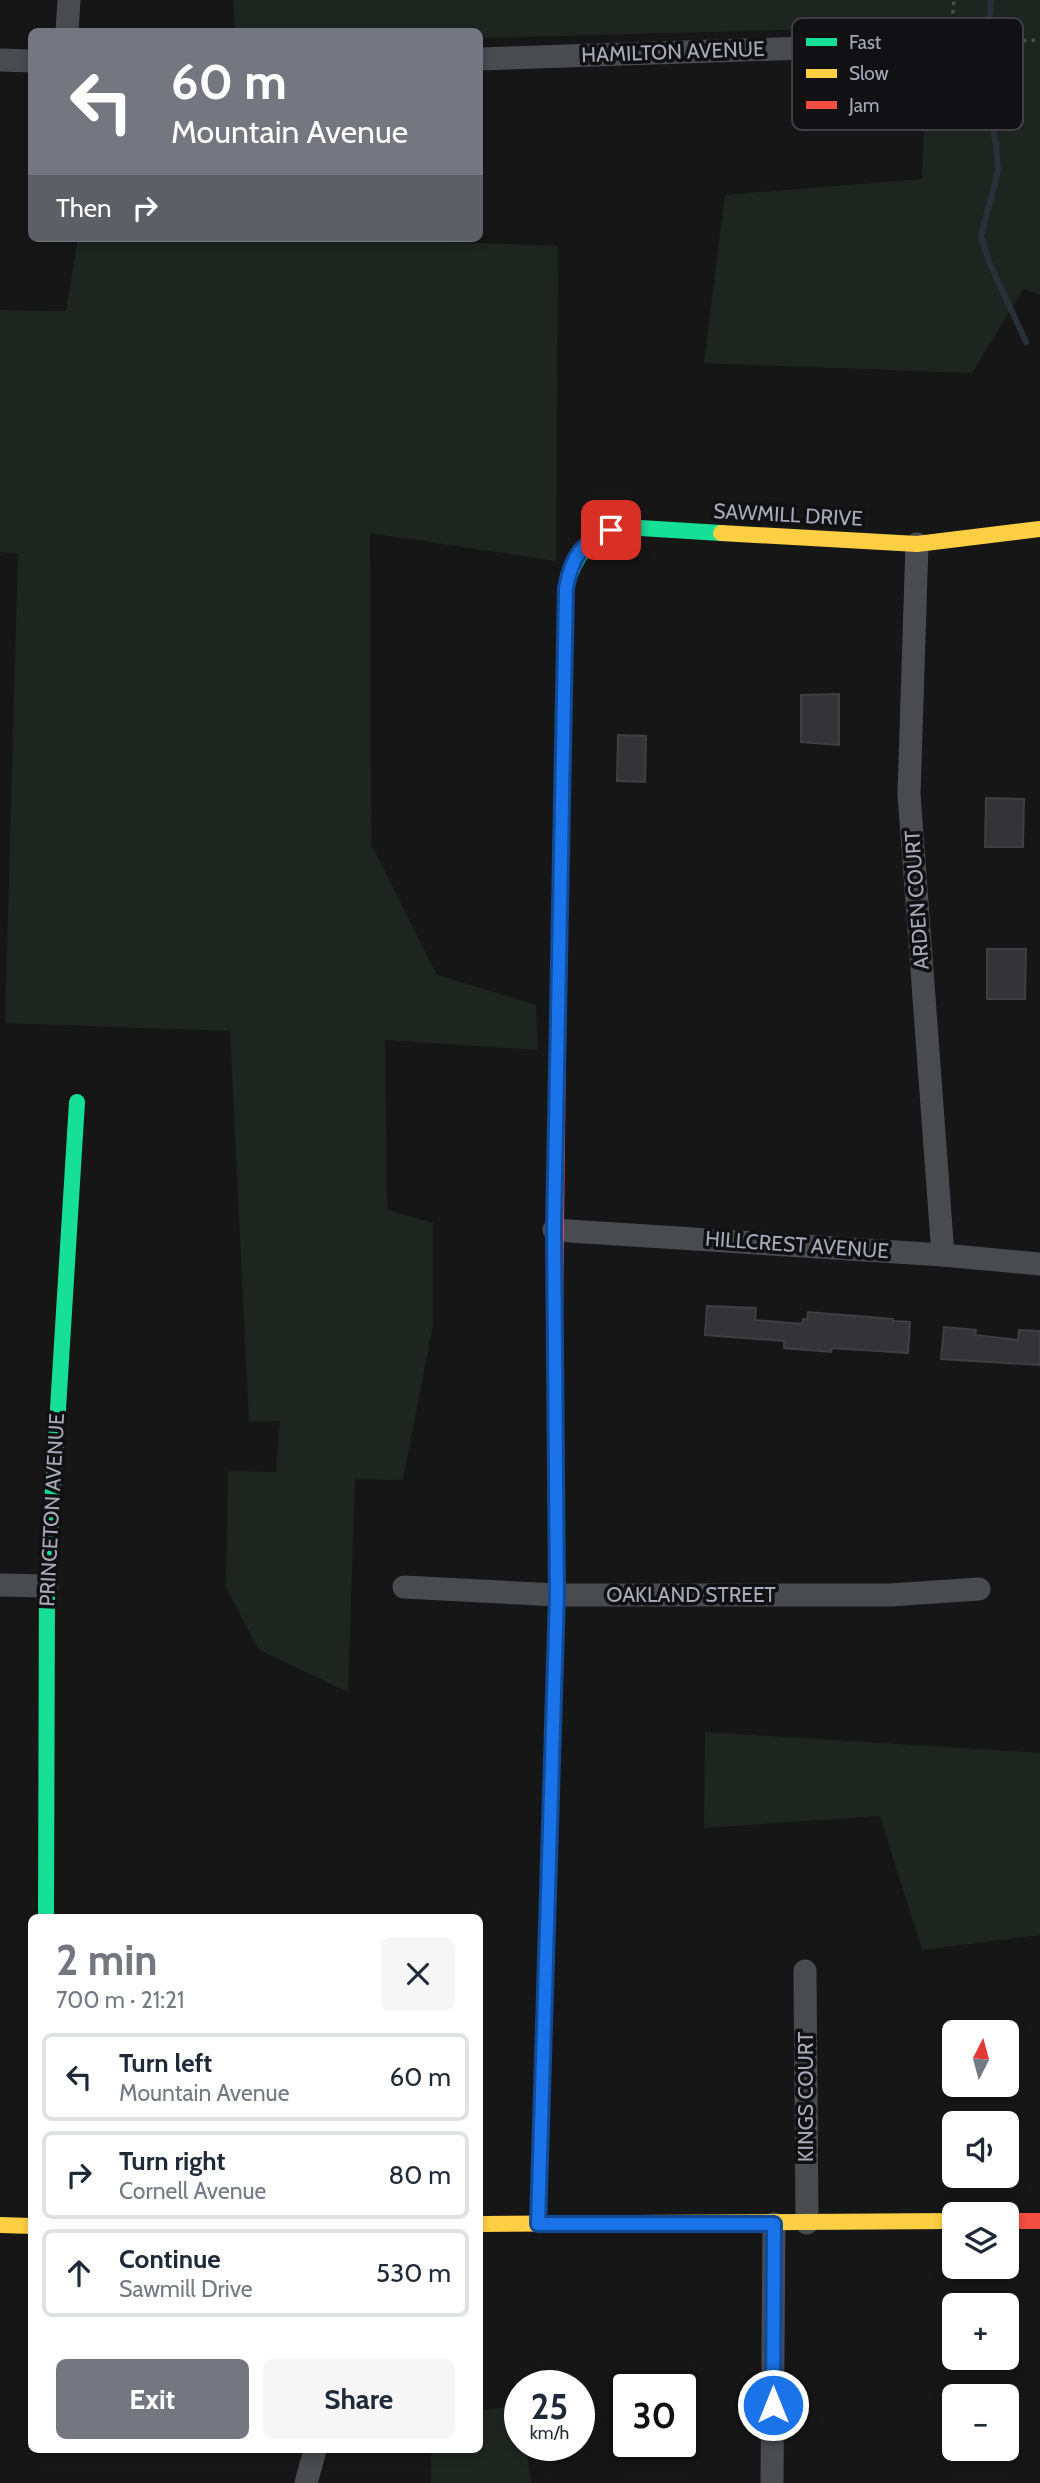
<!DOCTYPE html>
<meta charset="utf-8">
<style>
:root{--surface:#fff;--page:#f6f6f7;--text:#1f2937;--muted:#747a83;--line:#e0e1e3;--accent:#74777f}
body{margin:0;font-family:Cabin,sans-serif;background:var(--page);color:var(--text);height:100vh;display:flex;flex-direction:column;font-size:26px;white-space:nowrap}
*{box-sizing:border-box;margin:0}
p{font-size:23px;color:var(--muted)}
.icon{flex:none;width:38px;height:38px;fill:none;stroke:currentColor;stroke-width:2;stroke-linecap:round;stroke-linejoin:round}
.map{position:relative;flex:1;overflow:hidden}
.details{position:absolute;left:28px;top:1914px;width:455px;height:539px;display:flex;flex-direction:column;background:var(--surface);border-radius:10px;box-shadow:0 4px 10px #0003}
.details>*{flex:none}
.top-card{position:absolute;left:28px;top:28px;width:455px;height:214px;border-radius:10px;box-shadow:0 4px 10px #0003;background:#74777f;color:#fff;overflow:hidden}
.needle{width:46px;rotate:6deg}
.tools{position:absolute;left:942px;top:2020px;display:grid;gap:14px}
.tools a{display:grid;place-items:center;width:77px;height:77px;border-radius:10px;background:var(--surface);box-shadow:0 4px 10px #0003;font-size:35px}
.speed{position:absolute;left:504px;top:2370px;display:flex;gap:14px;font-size:35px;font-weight:700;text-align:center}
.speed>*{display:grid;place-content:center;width:91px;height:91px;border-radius:50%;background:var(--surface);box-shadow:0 4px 10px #0003;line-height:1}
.speed small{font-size:18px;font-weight:400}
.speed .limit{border:4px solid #111;border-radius:10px;background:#fff;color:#111}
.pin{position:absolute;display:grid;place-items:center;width:60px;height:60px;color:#fff;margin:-30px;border-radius:14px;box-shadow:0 4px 10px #0006}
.me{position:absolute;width:77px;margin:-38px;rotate:0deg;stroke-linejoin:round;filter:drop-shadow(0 0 5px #0008)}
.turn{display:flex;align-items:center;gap:24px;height:147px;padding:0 28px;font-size:32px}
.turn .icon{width:91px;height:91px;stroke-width:2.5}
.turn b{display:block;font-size:49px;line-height:60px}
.then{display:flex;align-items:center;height:66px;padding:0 28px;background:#0003;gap:14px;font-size:26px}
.round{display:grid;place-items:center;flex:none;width:74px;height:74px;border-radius:10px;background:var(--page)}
.head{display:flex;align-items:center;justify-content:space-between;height:119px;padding:0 28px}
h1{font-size:42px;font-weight:700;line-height:52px;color:var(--accent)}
.button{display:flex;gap:14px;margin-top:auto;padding:14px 28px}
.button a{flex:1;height:80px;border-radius:10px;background:var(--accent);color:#fff;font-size:28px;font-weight:700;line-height:80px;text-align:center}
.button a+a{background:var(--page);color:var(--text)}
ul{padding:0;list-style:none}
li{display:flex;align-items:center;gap:21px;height:88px;margin:0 14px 10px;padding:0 14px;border:4px solid var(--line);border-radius:10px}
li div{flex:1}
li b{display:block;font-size:26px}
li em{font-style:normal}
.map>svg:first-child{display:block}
.green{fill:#1e2520}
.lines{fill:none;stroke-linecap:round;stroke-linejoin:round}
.stream{stroke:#293038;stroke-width:6}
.building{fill:#343436;stroke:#3f3f42;stroke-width:2}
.path{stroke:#4c4d51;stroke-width:3.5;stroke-dasharray:3.5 5;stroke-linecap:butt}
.street{stroke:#4a4b4f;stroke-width:23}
.fast{stroke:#16e098;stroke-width:16}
.slow{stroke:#ffcf43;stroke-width:16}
.jam{stroke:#f24e42;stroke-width:16}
.route-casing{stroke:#114b97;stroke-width:18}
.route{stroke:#1a73e8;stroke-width:12}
.labels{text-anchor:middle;stroke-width:7;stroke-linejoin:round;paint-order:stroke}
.street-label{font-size:21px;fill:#a7abb8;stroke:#111012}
.key{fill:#111012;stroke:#3e3e44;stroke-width:2}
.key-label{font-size:19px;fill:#a7abb8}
</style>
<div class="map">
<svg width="1040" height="2483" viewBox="0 0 1040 2483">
<rect width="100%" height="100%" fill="#161616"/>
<!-- green -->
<g class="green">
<path d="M233,0h807v294l-17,-5 -51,84 -268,-10 21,-168 197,-16 6,-153 -448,12v-6h-245z"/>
<path d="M78,238h256l224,8 -2,315 -186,-28 1,311 66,131 99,30 2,45 -153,-10 2,170 46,13v102l-30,155 -48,-1 -7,213 -89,-42 -33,-63 2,-116 48,1 4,-51 -31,1 -19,-391 -225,-8 13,-469 -18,-2v-242l66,1z"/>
<path d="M705,1732l335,21v182l-118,15 -42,-134 -176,12z"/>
<path d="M520,2406v39h6l5,38h-100v-33h49v-40z"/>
</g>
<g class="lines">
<!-- stream -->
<g class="stream">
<path d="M989,29l2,-29"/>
<path d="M987,61v43l9,40 2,27 -17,65 8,26 37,80"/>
</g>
</g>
<!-- building -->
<g class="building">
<path d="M839,694v51l-38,-3v-47z"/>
<path d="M618,735l28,1 -1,46 -28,-1z"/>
<path d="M986,798l38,1 -1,48h-38z"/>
<path d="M987,949h39l-1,50h-38z"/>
<path d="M707,1306l49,2 -1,12 47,4 1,-5 4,1 1,-8 85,7v2l17,1 -2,31 -76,-5 -1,4 -47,-4v-7l-79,-6z"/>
<path d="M944,1327l32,3 -1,5 43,5 1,-10 21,1v34l-99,-6z"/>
</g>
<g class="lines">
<!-- path -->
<g class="path">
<path d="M952,22l2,-22"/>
<path d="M972,42l68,-2"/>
</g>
<!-- street -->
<g class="street">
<path d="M67,32l2,-32"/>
<path d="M480,59l471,-16"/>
<path d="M0,60l32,1"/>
<path d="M917,544l-8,250 34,461"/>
<path d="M554,1230l389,25 97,9"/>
<path d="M0,1585l47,1"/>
<path d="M404,1587l153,8h333l89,-6"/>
<path d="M805,1971l2,252"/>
<path d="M306,2483l9,-33"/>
<path d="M772,2483l2,-259"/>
</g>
<!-- fast -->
<g class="fast">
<path d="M559,960l7,-372c8,-33 24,-52 58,-61l97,6"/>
<path d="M46,1918l1,-332 30,-484"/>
<path d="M538,2224l19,-629 -2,-281"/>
</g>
<!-- slow -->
<g class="slow">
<path d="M721,533l196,11 123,-15"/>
<path d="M480,2224l474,-3"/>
<path d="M0,2225l32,1"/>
</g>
<!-- jam -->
<g class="jam">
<path d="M555,1314l4,-354"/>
<path d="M1006,2221h34"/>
</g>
</g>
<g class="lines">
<!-- route casing -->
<g class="route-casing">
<path id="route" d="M611,530c-29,13 -39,26 -45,58l-12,642 3,365 -19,629h236l-1,181"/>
</g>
<!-- route -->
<use href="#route" class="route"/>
</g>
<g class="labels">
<!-- street labels -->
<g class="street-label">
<text transform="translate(673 52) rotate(-2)" y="7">HAMILTON AVENUE</text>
<text transform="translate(788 515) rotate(3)" y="7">SAWMILL DRIVE</text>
<text transform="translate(917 900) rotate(-94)" y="7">ARDEN COURT</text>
<text transform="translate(797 1245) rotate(4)" y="7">HILLCREST AVENUE</text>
<text transform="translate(52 1510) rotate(-87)" y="7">PRINCETON AVENUE</text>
<text x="691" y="1602">OAKLAND STREET</text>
<text transform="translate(806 2097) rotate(-90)" y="7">KINGS COURT</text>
</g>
</g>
<!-- legend -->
<rect x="792" y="18" width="231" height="112" rx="10" class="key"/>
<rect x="806" y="38" width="31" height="8" fill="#16e098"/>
<rect x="806" y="69" width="31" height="9" fill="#ffcf43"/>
<rect x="806" y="101" width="31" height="8" fill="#f24e42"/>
<g class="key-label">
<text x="849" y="49">Fast</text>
<text x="849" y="80">Slow</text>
<text x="849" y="112">Jam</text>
</g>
</svg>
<div class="tools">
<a><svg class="needle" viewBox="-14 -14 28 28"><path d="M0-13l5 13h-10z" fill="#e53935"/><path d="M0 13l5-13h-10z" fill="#747a83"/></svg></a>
<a><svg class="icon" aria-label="sound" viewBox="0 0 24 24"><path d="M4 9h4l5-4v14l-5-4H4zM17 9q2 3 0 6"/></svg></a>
<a><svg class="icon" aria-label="layers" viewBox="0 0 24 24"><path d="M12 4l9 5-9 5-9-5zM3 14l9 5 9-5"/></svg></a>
<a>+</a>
<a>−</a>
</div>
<div class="speed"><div>25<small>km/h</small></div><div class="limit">30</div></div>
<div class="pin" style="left:611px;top:530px;background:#d93025"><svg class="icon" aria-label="arrive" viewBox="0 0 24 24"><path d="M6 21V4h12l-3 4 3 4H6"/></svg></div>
<svg class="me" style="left:773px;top:2405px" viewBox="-20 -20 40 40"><circle r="17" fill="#1a73e8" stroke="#fff" stroke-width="3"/><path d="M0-11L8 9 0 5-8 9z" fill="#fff"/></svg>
<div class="top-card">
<div class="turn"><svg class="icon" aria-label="left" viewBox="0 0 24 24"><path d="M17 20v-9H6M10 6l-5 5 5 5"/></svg><div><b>60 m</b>Mountain Avenue</div></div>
<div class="then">Then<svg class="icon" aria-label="right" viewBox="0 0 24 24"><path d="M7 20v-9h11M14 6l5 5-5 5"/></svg></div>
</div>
<section class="details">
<div class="head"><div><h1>2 min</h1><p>700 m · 21:21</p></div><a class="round"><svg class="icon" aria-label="close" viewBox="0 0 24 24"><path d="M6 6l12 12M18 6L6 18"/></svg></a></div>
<ul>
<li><svg class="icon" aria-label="left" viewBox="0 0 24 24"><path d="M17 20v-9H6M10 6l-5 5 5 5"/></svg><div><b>Turn left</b><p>Mountain Avenue</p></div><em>60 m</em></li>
<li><svg class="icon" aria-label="right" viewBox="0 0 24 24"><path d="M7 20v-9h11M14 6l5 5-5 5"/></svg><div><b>Turn right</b><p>Cornell Avenue</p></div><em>80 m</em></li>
<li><svg class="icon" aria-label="ahead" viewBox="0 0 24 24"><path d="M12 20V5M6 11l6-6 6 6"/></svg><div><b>Continue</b><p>Sawmill Drive</p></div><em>530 m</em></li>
</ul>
<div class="button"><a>Exit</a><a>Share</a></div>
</section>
</div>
